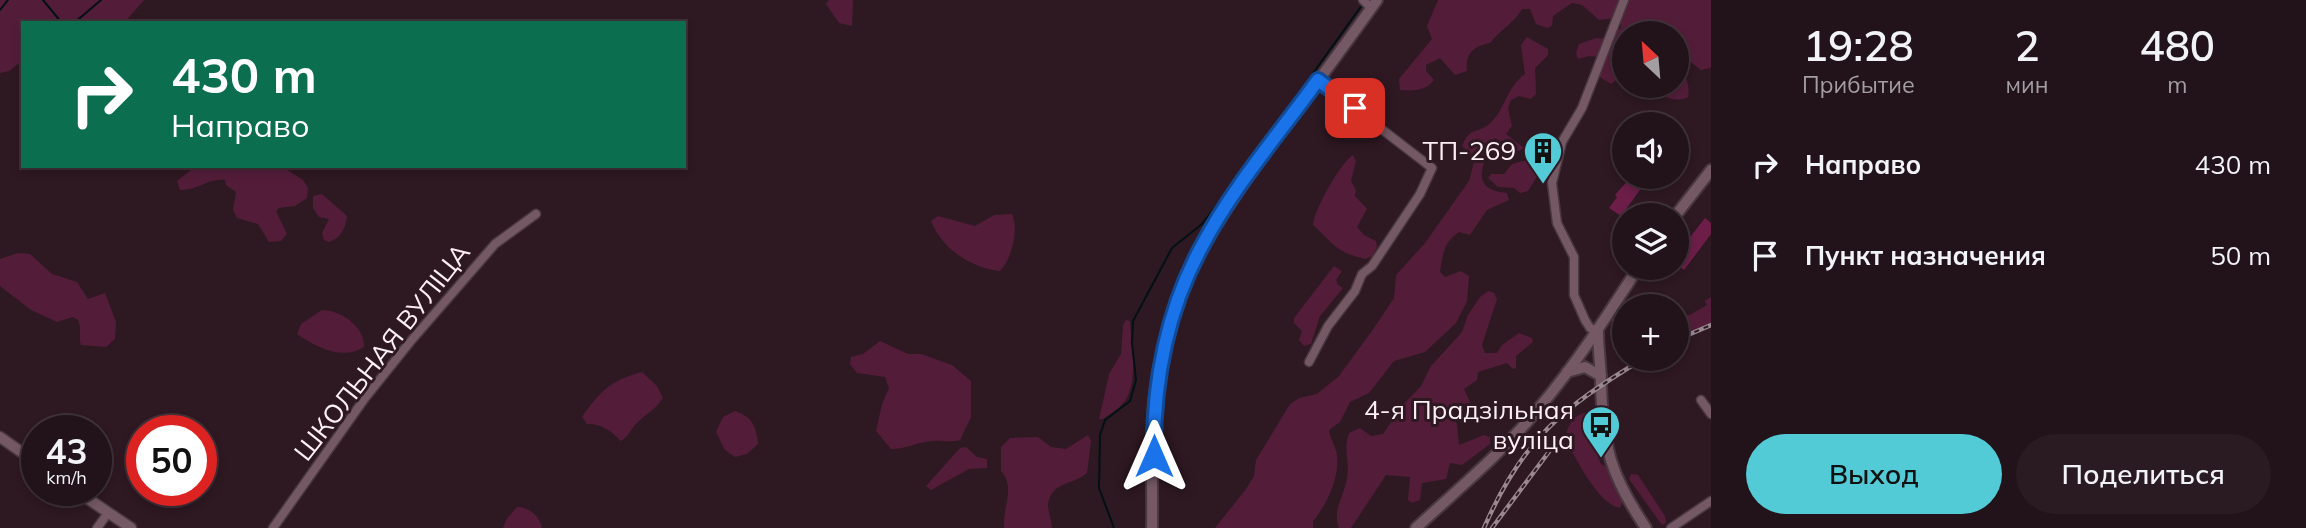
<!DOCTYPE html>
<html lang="ru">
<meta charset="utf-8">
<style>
:root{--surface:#22121a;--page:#2a1b23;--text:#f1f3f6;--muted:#a29ea2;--line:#3f3239;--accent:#52cbd7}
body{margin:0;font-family:Mulish,sans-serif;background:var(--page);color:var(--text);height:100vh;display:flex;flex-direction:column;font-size:26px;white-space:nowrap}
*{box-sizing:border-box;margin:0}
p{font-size:23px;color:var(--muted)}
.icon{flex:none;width:38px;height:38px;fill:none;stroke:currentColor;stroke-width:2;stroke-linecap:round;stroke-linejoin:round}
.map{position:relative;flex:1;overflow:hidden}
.details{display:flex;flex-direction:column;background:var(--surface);width:595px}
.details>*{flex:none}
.top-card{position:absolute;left:21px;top:21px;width:665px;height:147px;border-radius:0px;box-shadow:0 4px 10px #0003,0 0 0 2px var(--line);background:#0b6e4f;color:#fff;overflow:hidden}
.needle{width:46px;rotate:334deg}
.controls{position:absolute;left:1612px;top:21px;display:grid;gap:14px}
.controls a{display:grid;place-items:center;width:77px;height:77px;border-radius:50%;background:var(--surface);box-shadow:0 4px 10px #0003,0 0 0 2px var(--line);font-size:35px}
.speed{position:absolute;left:21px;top:415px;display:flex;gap:14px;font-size:35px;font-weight:700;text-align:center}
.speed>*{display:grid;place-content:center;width:91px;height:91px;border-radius:50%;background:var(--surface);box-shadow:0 4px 10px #0003,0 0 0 2px var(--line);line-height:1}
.speed small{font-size:18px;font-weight:400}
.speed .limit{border:10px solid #d22;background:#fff;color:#111}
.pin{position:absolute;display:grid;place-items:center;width:60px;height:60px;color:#fff;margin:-30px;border-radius:14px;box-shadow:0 4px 10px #0006}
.me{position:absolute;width:77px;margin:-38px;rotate:0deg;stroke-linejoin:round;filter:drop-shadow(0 0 5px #0008)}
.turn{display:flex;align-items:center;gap:24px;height:147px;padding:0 35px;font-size:32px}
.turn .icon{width:91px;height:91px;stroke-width:2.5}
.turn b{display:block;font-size:49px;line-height:60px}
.eta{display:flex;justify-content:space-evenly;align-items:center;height:119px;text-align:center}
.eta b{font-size:42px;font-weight:600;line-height:49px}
.cta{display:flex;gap:14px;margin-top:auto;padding:14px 35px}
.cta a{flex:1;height:80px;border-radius:42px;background:var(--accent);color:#111;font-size:28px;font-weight:600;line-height:80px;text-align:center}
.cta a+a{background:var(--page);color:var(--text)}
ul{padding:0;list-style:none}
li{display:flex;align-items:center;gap:21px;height:91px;padding:0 35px}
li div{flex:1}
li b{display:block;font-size:26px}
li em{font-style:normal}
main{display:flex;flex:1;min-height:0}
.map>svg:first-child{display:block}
.green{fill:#531d39}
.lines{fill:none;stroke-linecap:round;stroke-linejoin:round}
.stream{stroke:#021113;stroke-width:2}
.building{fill:#6c1e48}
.minor-casing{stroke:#48373f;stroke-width:11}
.tertiary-casing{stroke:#48373f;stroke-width:13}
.secondary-casing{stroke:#48373f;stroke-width:14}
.minor{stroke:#745864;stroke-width:8}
.tertiary{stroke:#745864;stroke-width:10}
.secondary{stroke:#745864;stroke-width:10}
.rail-casing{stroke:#998890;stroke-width:4.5}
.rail{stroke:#2e1822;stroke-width:2;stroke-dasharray:5;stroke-linecap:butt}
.route-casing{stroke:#114b97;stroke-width:18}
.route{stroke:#1a73e8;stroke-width:12}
.labels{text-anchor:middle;stroke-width:6;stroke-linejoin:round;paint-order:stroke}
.poi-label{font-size:26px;fill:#fdf0f5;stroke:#2e1822;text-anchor:end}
.street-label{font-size:26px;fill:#fdf0f5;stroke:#2e1822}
</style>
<main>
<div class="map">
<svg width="1711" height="528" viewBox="0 0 1711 528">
<rect width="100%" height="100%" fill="#2e1822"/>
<!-- green -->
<g class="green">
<path d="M0,0h144l-20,23h-101v37l-14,11 -9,2z"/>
<path d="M829,0h24l-1,26 -13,-3 -13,-19z"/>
<path d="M1438,0h273v68l-10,2 -13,-10 -11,-4 -1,-23h-52c0,19 5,41 -13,51l-11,-7v-20l-11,-1 -11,3 -2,-6 3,-9 17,-6 10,1 15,-11v-6l-5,-4 -17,2 -17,-15 -10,-2 -19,13 -1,10 -5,2 -11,-4 -6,-15h-8c-8,14 -22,21 -32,34 -15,3 -25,9 -23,28l-12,4 -15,-17 -14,7v6l8,9c-7,11 -22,11 -34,10l-1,-11 33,-40 -5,-13z"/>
<path d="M1527,37l21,12v6l-13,13 1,26 -5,5 -12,-3 -8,4 -3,8 4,18 -6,8 18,14 -9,5 -20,-15c-11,24 -28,52 12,55l2,7 -22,10 -17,25 -11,-3c-16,11 -16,22 -19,40l5,5 16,-6 8,5 -2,25 -11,22 -31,29 -31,9 -25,32 -19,9 -10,20 -11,8c1,8 5,13 7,21 6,22 -9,54 -23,70v7h-98l31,-39 8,-13 2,-16 34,-56 9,-6 18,-4 22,-18 35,-48 20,-30 2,-23 29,-32 44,-62 6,-23 -13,-12c8,-19 13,-12 26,-21 17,-13 18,-38 37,-51l-4,-29z"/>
<path d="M1677,68c10,5 13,19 11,29 -13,6 -27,1 -33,-11h21z"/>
<path d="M1353,155l3,6 -5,20 5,9 -1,6 12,13 -10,18 7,8 12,6 1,6 -5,9 -6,3c-31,-7 -31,-14 -53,-34 1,-15 28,-63 40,-70z"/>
<path d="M1527,160l19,4 1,5 -9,6 -10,16 -8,2 -6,-5 -16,-1 -10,-9 3,-4h13l8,-10z"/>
<path d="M196,166h85l22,14 5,8 -1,10 -12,8 -16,2 -3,3 11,23 -6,7 -12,1 -11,-18 -21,-6 -4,-8 3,-18 -10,-7 -1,-5c-17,-2 -29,11 -45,10l-3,-9z"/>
<path d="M322,194l25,22c-2,13 -5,21 -18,26l-5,-2 -2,-7 7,-14 -10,-2 -6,-9v-12z"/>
<path d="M1012,214c7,15 0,45 -12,57 -29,-3 -58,-22 -69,-50l7,-5 37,10 19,-11z"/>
<path d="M18,253l12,1 22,20 25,8 11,17 17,-6 11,29 -1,17 -9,8 -25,-2c-3,-9 1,-17 -3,-25l-5,-3 -16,5 -26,-12 -31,-24v-27z"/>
<path d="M1334,266l8,5 -6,9 2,5 5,3 -23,28 -9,28 -7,2 -5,-6 3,-9 -8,-8v-5z"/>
<path d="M1488,291l6,2 3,6 -15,46 3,8h12l5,-8 17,-12 13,5 1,4 -17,14v12l-3,1 -6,-6 -29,9 -1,8 -13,9 8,17 -3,2 -15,-5 -3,4 6,18 2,20 25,-10 6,2v7l-28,21 -12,-2 -4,16 -24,4 -2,17 -8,3 -4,-3 2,-23 -24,-2 -35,53h-12c-7,-18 5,-31 8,-50 3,-15 -4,-29 2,-45l11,-5 11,8 12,-2 20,-29 18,-19 10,-20 31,-34 6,-17 12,-18z"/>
<path d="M1711,297v26l-34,15 3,-21 10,-2 17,-10 -2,-4z"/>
<path d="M322,310c19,0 43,17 42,37 -22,14 -48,0 -67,-13l4,-10z"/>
<path d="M1126,320l4,1c1,23 9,59 -5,80 -5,7 -15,13 -22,18h-4l10,-45 12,-20 2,-29z"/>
<path d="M880,341l28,13h13l31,11 19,16v36l-11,23c-11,3 -17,0 -28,1 -15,1 -26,8 -41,8l-15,-18 6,-27 7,-16 -4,-11 -28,-4 -7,-9 1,-7 12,-3z"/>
<path d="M642,372l15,14 6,12c-10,14 -16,15 -26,25 -7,7 -8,13 -16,18 -11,-11 -19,-17 -34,-17l-5,-7c18,-26 29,-37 60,-45z"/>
<path d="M735,411c17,6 21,14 23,33l-11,10 -12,3 -10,-7 -9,-18 7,-15z"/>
<path d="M1592,411l4,7 5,27 -6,5 6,14 7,3 15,33 -3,8c-22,-4 -44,-50 -55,-69 3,-16 10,-26 27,-28z"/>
<path d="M1088,435l3,6 -4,32c-13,12 -36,8 -39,32 0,7 4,15 4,23h-48c-2,-19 12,-41 -3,-57v-24l9,-9 28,-1 13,10 15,2z"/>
<path d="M966,447l11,10 10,2v9l-18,1 -38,21 -5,-4 34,-38z"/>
<path d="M1631,474l7,1 27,41 1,7 -4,2 -33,-46z"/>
<path d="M517,507c12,0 23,9 25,21h-39l3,-8z"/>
</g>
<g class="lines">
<!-- stream -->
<g class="stream">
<path d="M43,0l19,23"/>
<path d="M0,10l8,-10"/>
<path d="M74,23l27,-23"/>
<path d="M1114,528l-15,-40 1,-53 5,-15 25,-19 6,-21 -4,-37 1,-22 39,-73 30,-24 33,-42 127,-177"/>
</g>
</g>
<!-- building -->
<g class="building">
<path d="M1630,178l12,9 -21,29 -12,-8 8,-11 -2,-2z"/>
<path d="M1705,218l6,5v11l-27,36 -8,-6v-9z"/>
</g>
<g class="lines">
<!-- minor casing -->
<g class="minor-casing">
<g id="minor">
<path d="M1363,0l8,8"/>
<path d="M1598,331l-8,-3 -5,-8 -11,-25v-38l-17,-34 -5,-40 10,-41 20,-34 42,-108"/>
<path d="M1309,362l19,-36 27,-35 7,-17 10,-8 48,-72 12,-26 -114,-88"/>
<path d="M1701,400l10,14"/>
<path d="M97,528l11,-15"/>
<path d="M273,528l92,-130 45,-56 85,-98 41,-30"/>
<path d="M1671,528l40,-27"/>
</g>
</g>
<!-- tertiary casing -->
<g class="tertiary-casing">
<g id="tertiary">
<path d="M0,437l37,26"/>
<path d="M75,490l56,38"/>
</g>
</g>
<!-- secondary casing -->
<g class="secondary-casing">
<g id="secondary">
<path d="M1676,215l35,-45"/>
<path d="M1598,331c0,18 3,36 3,54 2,63 10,91 45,143"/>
<path d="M1567,372l18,-5 16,9"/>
<path d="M1152,528c1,-49 -3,-100 5,-149 16,-99 65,-167 122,-245 33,-45 66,-89 98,-134"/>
<path d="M1416,528c42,-39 87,-76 123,-120 37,-44 68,-92 99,-140"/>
</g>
</g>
<!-- minor -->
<use href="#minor" class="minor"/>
<!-- tertiary -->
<use href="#tertiary" class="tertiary"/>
<!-- secondary -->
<use href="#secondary" class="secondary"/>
<!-- rail casing -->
<g class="rail-casing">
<g id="rail">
<path d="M1676,340l35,-15"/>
<path d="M1484,528c38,-88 78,-120 159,-169"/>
<path d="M1492,528l65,-87"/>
</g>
</g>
<!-- rail -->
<use href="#rail" class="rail"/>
</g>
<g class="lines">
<!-- route casing -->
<g class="route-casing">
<path id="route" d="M1154,456c-1,-72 13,-146 48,-210 31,-59 77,-112 116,-166l37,28"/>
</g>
<!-- route -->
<use href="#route" class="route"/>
</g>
<!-- icons -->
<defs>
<g id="building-pin" transform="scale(2.0125)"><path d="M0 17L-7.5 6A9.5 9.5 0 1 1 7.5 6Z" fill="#52cbd7" stroke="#2e1822"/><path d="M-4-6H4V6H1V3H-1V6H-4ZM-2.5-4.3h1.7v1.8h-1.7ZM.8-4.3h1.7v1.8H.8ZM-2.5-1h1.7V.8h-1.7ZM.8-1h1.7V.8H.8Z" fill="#111"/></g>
<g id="bus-pin" transform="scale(2.0125)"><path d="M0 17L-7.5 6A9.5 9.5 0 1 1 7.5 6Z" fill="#52cbd7" stroke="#2e1822"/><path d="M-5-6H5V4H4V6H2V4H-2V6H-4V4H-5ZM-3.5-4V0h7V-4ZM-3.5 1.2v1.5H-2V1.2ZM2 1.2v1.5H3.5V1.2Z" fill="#111"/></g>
</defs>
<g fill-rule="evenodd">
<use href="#building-pin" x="1543" y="151"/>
<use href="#bus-pin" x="1601" y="425"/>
</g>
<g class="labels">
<!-- poi labels -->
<g class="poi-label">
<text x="1516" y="160">ТП-269</text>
<text x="1574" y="419">4-я Прадзільная<tspan x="1574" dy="30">вуліца</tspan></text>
</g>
<!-- street labels -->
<g class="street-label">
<text transform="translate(382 352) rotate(-52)" y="9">ШКОЛЬНАЯ ВУЛІЦА</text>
</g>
</g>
</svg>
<div class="controls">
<a><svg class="needle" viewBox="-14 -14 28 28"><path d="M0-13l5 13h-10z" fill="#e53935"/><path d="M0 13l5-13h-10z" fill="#a29ea2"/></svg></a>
<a><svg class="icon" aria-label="sound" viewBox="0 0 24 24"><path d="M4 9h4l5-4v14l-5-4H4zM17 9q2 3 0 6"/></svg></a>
<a><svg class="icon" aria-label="layers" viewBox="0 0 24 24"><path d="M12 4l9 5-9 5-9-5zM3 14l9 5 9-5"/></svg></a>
<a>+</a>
</div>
<div class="speed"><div>43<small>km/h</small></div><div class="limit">50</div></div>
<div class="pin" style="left:1355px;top:108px;background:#d93025"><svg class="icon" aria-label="arrive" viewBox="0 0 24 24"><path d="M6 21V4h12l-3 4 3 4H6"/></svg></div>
<svg class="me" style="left:1154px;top:456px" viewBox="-20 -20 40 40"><path d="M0-17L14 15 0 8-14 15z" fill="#1a73e8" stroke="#fff" stroke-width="4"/></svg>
<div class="top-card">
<div class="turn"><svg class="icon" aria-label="right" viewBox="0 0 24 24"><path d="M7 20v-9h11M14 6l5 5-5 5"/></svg><div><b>430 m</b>Направо</div></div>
</div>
</div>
<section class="details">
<div class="eta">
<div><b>19:28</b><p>Прибытие</p></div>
<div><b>2</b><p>мин</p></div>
<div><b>480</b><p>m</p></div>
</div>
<ul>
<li><svg class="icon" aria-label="right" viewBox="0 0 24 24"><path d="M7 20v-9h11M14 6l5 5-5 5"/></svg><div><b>Направо</b></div><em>430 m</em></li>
<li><svg class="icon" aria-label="arrive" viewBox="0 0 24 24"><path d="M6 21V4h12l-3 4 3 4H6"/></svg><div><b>Пункт назначения</b></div><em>50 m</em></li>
</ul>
<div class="cta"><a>Выход</a><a>Поделиться</a></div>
</section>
</main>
